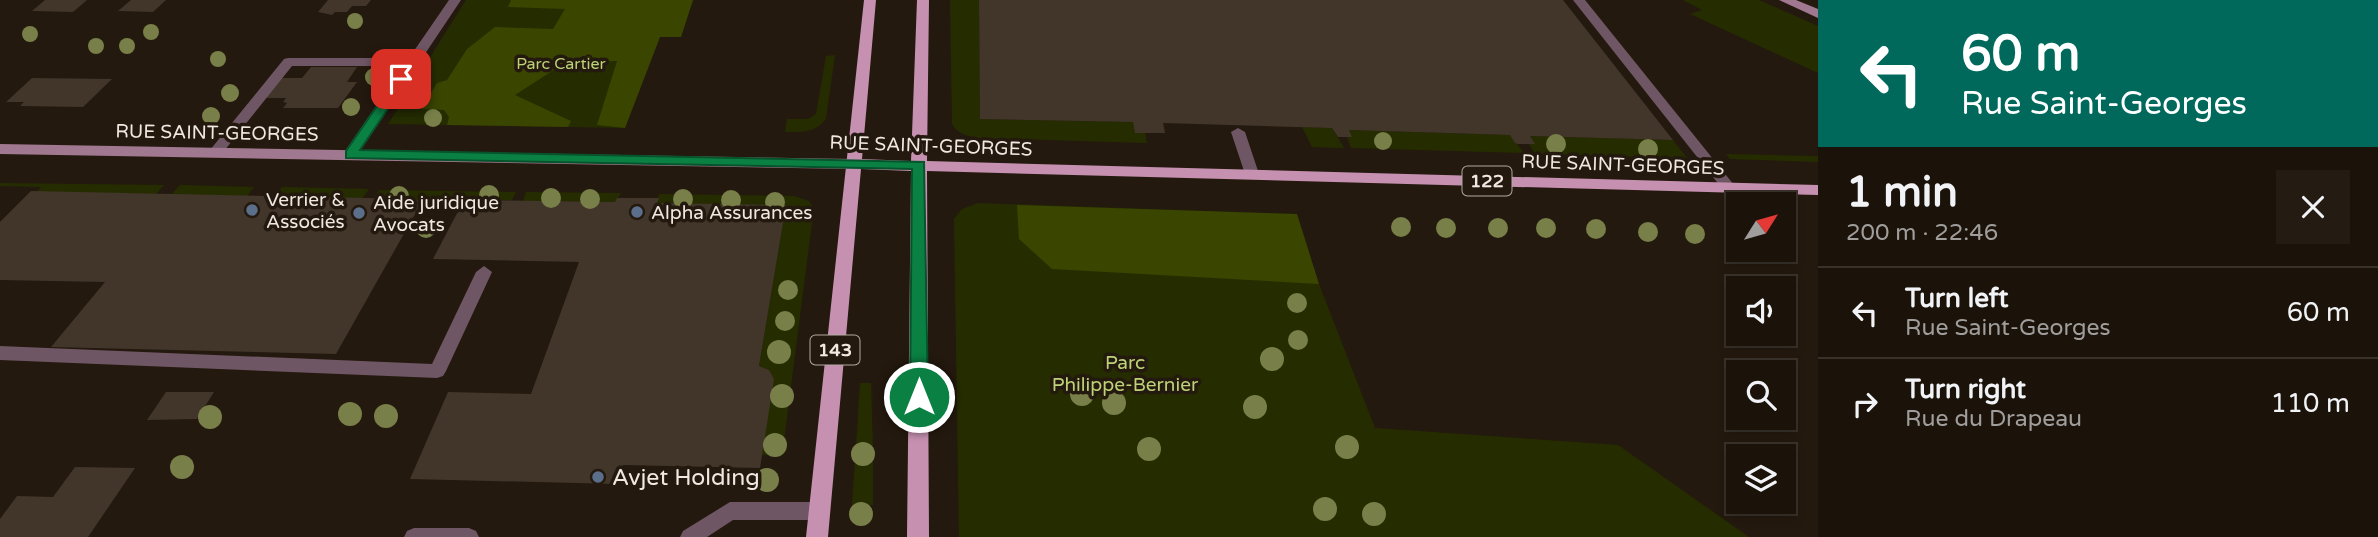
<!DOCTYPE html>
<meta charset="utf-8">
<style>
:root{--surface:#1b130a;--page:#241c13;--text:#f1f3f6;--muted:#a09e9c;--line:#39322b}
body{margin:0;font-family:"Varela Round",sans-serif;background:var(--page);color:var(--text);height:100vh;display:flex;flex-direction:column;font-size:26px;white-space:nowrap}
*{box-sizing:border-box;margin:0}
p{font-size:23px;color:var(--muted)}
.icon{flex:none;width:38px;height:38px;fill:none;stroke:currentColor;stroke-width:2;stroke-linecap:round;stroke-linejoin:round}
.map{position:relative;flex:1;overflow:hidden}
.sheet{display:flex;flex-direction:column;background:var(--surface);width:560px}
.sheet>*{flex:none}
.banner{background:#00695c;color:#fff;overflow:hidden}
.needle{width:46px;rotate:53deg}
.controls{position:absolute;left:1726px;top:192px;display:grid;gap:14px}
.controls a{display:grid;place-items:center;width:70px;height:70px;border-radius:0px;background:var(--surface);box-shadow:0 4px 10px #0003,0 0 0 2px var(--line);font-size:35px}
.pin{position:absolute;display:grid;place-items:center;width:60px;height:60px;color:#fff;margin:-30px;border-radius:14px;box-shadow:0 4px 10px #0006}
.me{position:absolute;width:77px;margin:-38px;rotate:0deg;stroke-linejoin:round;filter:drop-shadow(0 0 5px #0008)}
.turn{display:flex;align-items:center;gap:24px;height:147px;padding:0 28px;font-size:32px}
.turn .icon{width:91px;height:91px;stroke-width:2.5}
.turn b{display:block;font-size:49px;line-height:60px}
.round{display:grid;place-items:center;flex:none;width:74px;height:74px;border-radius:0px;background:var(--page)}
.summary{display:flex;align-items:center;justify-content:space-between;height:119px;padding:0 28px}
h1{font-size:42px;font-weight:700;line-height:52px}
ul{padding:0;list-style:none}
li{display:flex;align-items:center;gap:21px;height:91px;padding:0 28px;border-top:2px solid var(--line)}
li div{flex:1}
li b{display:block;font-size:26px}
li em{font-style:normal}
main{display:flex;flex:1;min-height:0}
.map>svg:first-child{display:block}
.green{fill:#252d00}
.forest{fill:#3a4500}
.building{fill:#42362a}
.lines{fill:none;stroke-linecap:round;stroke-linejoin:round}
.lane{fill:#6f5665;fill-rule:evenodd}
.street{fill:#6f5665;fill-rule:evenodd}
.secondary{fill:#a0788f;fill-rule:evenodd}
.primary{fill:#c691b0;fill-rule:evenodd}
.tree{fill:#787f48}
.route{fill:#0b8043;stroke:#07532c;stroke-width:2}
.service-dot{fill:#5c6f8a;stroke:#24190e;stroke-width:2.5}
.labels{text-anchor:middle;stroke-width:7;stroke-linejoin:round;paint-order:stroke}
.far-park-label{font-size:16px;fill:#bdd277;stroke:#24190e}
.shield{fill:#24190e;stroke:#b3aaa2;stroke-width:2}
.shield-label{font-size:18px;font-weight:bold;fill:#f0e8e1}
.street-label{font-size:19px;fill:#f0e8e1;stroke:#24190e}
.poi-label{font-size:19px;fill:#f0e8e1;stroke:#24190e;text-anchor:start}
.park-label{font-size:19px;fill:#bdd277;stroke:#24190e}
.near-poi-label{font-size:23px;fill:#f0e8e1;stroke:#24190e;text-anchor:start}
</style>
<main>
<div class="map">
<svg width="1818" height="537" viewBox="0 0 1818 537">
<rect width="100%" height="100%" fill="#24190e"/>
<!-- green -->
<g class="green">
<path d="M466,0h227l-12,37h-21l-35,91 -237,-4z"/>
<path d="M950,0h29l1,119 153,3 2,11h10l2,10 -169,-5c-11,-2 -20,-4 -26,-14z"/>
<path d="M1683,0h76l59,26v47l-128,-59 12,-4z"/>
<path d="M835,55l-9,63c-9,15 -25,14 -41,14l2,-13h21l8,-5 10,-58z"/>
<path d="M1302,127l30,1 12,20 -32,-1z"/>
<path d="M1349,130l161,5 14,18 -173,-5 -4,-11h5z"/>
<path d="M1530,136l143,4 14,18 -152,-4 -6,-10 5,-1z"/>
<path d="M1726,154l92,2v6l-88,-3z"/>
<path d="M0,183l164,2 -8,9 -119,-2 4,-5 -41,-1z"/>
<path d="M180,185l74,2 -7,9 -76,-1z"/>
<path d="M282,187l87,2 -7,10 -87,-2z"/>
<path d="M379,190l137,2 -4,8h-48l-4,7 -40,-2 2,-5 -49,-1z"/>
<path d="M526,192l95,1 -6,9 -92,-1z"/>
<path d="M659,194l135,2 15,5 4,6 -156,-4z"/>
<path d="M978,203l319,11 22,70 56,144 243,17 131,92h-790l-5,-318 8,-10z"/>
<path d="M784,215h29l-31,241 -20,-1 11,-76 -4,-9 -10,-4z"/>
<path d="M860,383h11l2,66 -17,-2z"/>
<path d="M855,461l18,1v43h-21z"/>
</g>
<!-- forest -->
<g class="forest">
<path d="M511,0h182l-12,37h-21l-35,91 -28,-3 20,-64 -51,1 -51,33 56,26 -3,6 -121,-2 2,-8 -5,-7 -23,-1 16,-26 10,-3 20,-31 28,-22 58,2 12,-20 -57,-2z"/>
<path d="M1017,205l280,9 22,70 -267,-15 -33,-30z"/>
</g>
<!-- building -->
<g class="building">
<path d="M45,0h42l-14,12 -41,-1z"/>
<path d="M131,0h35l-13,12 -35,-1z"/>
<path d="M328,0h43l-5,6h-14l-5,6h-12l-3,3 -14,-3z"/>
<path d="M979,0h584l110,140 -143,-4 5,8h-17l-3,-1 -5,-8 -161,-5 3,7h-14l-6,-9 -169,-5 2,10h-30l-2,-11 -153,-3z"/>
<path d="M311,67h46l-10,15h10l-19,26h-55l4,-5 -4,-1 3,-4h-21l16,-20h21z"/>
<path d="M32,78l80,1 -29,28 -63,-1 4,-4h-18z"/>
<path d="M31,191l337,7 55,2 -87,154 -285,-7 54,-65 -105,-2v-58z"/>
<path d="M617,198h42l-2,5 129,2 -27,161 10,4 5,9 -14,89 -137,-3 -6,19 -207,-5 38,-87 83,2 48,-132 -146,-3 31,-59 151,2z"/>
<path d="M166,392h48l-17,27 -50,1z"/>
<path d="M75,467l60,1 -47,69h-88v-18l17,-23 36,1z"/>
</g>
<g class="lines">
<!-- lane -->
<g class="lane">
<path d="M1573,0h12l149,185 2,3 -2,3h-10z"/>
<path d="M288,58h125l6,4 -6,4h-121l-72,90h-10l-2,-3 2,-3 74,-91z"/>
<path d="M1238,128l7,4 14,42 -2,3h-10l-2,-3 -14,-42z"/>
<path d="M484,266l8,6 -46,99 -3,5 -6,2 -437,-18v-14l432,18 44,-92z"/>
<path d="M730,502h89l7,3 3,6 -3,6 -7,3h-86l-26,17h-27l3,-6z"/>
<path d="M414,528h55l7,3 3,6h-75l3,-6z"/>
</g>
<!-- street -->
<path class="street" d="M449,0h12l-105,157h-10l-3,-3z"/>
<!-- secondary -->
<g class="secondary">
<path d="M1779,0h17l22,9v9z"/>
<path d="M0,144l854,15 8,5 -8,5 -854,-15z"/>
</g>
<!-- primary -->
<path class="primary" d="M864,0h12l-14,159 49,2 6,-161h12l-2,161 891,24v10l-891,-24 2,366h-22l4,-366 -50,-2 -33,368h-22z"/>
</g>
<!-- trees -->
<g class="tree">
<circle cx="355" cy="21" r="8"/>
<circle cx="151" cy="32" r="8"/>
<circle cx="30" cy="34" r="8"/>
<circle cx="96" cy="46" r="8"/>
<circle cx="127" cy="46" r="8"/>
<circle cx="218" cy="59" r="8"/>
<circle cx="374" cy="77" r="9"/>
<circle cx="230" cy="93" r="9"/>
<circle cx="351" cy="107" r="9"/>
<circle cx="211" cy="116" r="9"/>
<circle cx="433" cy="118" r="9"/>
<circle cx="1383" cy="141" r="9"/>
<circle cx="1556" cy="144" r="10"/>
<circle cx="1648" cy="149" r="10"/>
<circle cx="489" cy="195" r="10"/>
<circle cx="399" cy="196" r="10"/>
<circle cx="551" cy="198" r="10"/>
<circle cx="590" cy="199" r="10"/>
<circle cx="683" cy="199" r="10"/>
<circle cx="731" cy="200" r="10"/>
<circle cx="775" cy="202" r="10"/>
<circle cx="1401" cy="227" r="10"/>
<circle cx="426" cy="228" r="10"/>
<circle cx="1446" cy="228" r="10"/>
<circle cx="1498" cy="228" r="10"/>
<circle cx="1546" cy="228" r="10"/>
<circle cx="1596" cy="229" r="10"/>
<circle cx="1648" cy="232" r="10"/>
<circle cx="1695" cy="234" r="10"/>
<circle cx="788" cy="290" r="10"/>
<circle cx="1297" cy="303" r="10"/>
<circle cx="785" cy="321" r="10"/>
<circle cx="1298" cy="340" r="10"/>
<circle cx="779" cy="352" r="12"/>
<circle cx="1272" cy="359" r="12"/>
<circle cx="1082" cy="394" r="12"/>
<circle cx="782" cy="396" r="12"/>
<circle cx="1114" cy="403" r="12"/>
<circle cx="1255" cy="407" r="12"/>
<circle cx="350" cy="414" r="12"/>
<circle cx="386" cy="416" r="12"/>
<circle cx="210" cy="417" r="12"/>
<circle cx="775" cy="445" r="12"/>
<circle cx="1347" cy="447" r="12"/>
<circle cx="1149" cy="449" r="12"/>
<circle cx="863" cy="454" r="12"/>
<circle cx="182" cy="467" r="12"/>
<circle cx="767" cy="480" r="12"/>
<circle cx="1325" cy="509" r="12"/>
<circle cx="861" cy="514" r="12"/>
<circle cx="1374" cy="514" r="12"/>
</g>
<!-- route -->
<path class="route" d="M401,76l7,3 -48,71 564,12 4,235 -3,6 -6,2 -7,-2 -2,-6 2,-228 -566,-11v-7l51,-74z"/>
<!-- markers -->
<g class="service-dot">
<circle cx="252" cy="210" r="7"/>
<circle cx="637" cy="212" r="7"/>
<circle cx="359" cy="213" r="7"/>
<circle cx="598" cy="477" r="7"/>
</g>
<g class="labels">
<!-- far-park labels -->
<g class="far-park-label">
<text x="561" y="69">Parc Cartier</text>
</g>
<!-- shield labels -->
<g class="shield">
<rect x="1462.5" y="166.5" width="49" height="29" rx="5"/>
<rect x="810.5" y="335.5" width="49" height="29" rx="5"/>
</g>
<g class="shield-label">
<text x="1487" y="187">122</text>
<text x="835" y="356">143</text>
</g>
<!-- street labels -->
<g class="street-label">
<text transform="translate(217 132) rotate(1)" y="7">RUE SAINT-GEORGES</text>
<text transform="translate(931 145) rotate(2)" y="7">RUE SAINT-GEORGES</text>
<text transform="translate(1623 164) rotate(2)" y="7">RUE SAINT-GEORGES</text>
</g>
<!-- poi labels -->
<g class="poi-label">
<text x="266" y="206">Verrier &amp;<tspan x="266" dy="22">Associés</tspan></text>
<text x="373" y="209">Aide juridique<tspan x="373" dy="22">Avocats</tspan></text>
<text x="651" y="219">Alpha Assurances</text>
</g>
<!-- park labels -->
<g class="park-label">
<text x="1125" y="369">Parc<tspan x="1125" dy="22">Philippe-Bernier</tspan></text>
</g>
<!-- near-poi labels -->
<g class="near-poi-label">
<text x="612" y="485">Avjet Holding</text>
</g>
</g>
</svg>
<div class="controls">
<a><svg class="needle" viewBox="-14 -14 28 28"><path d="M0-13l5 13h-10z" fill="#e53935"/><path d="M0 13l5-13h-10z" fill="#a09e9c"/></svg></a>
<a><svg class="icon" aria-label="sound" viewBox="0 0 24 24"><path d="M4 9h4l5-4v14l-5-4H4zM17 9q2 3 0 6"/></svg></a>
<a><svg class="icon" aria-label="search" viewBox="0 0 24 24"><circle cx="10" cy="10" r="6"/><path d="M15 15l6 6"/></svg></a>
<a><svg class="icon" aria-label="layers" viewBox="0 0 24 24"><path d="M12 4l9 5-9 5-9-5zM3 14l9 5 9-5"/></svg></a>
</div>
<div class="pin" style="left:401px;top:79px;background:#d93025"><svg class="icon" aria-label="arrive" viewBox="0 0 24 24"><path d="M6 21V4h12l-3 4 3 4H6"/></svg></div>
<svg class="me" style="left:919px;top:397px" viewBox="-20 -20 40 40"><circle r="17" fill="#0b8043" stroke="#fff" stroke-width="3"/><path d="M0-11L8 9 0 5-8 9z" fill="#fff"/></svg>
</div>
<section class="sheet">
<div class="banner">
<div class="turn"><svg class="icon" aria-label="left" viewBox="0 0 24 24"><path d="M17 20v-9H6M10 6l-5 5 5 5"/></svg><div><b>60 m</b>Rue Saint-Georges</div></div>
</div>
<div class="summary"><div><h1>1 min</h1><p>200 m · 22:46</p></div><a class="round"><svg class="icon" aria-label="close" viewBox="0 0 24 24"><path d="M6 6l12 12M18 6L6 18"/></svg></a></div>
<ul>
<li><svg class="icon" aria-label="left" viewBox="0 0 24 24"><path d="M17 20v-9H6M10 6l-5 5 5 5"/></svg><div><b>Turn left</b><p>Rue Saint-Georges</p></div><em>60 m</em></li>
<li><svg class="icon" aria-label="right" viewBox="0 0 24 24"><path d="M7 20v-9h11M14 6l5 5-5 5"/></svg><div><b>Turn right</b><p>Rue du Drapeau</p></div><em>110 m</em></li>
</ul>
</section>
</main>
